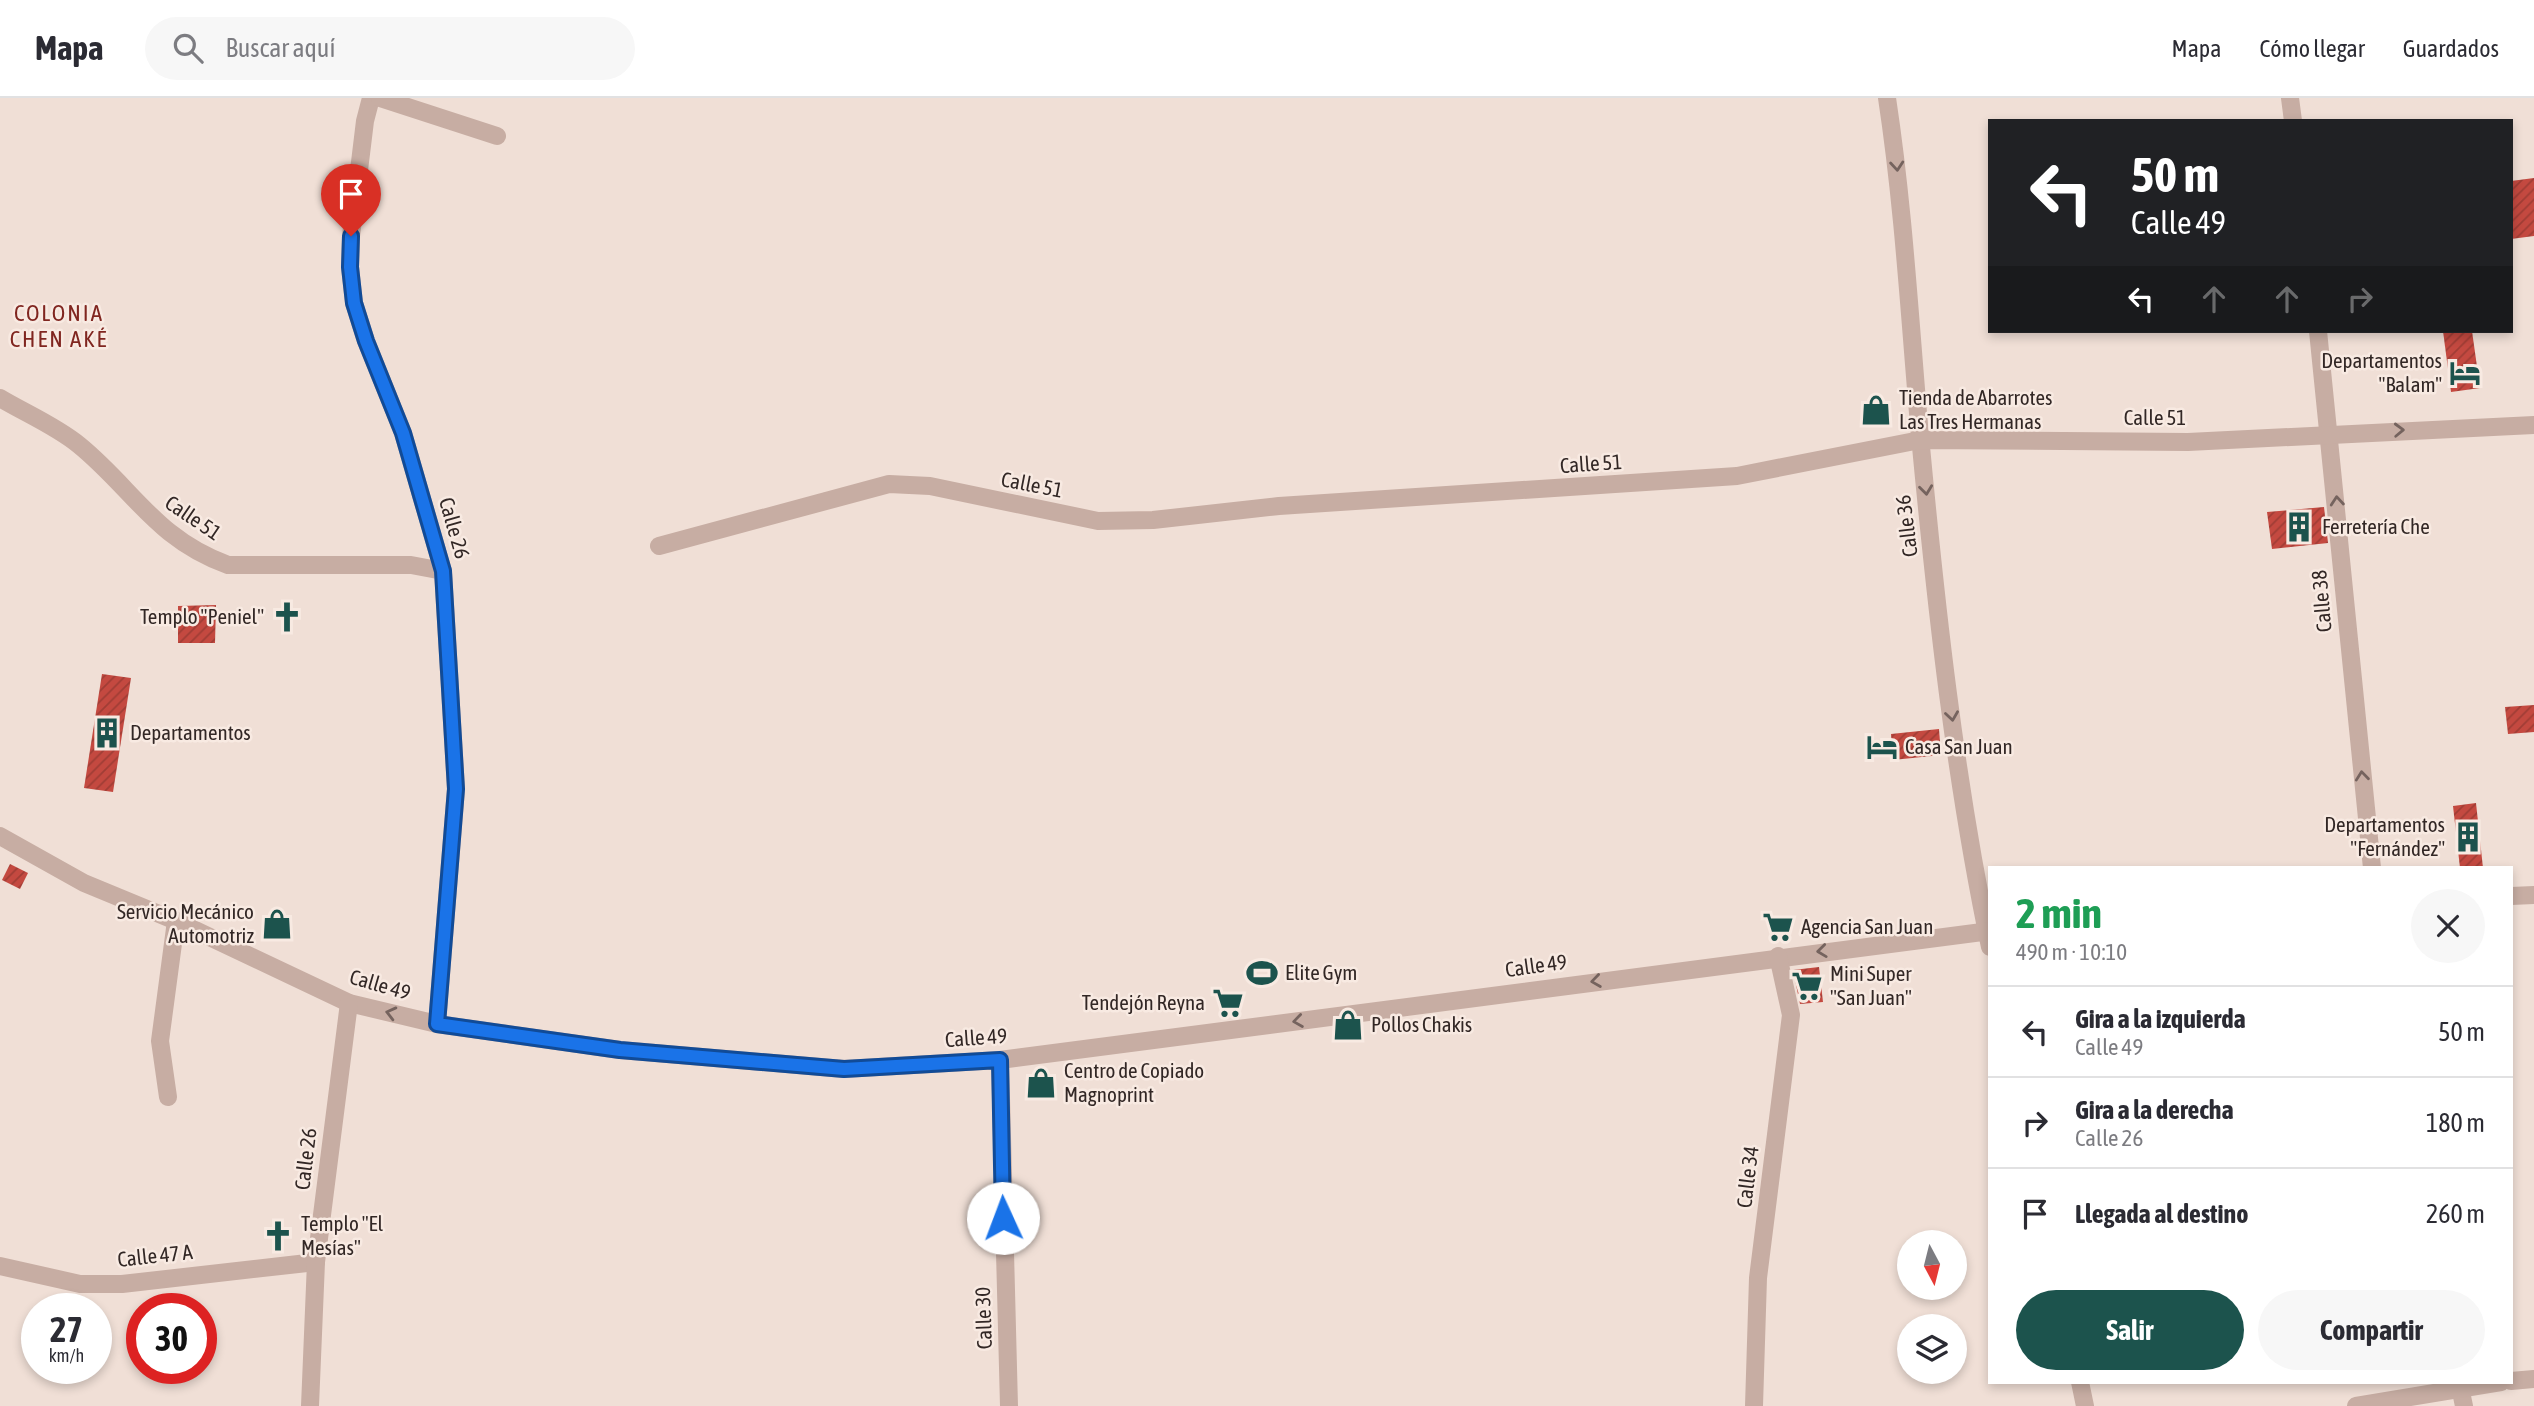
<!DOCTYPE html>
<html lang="es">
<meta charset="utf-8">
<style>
:root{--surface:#fff;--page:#f7f7f7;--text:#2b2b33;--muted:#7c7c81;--line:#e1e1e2;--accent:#1c534d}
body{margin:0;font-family:"Asap Condensed",sans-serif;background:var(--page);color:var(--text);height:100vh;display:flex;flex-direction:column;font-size:26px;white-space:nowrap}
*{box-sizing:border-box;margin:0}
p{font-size:23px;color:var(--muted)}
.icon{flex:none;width:38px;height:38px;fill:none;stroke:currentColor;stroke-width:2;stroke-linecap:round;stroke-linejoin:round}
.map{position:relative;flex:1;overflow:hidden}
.details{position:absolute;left:1988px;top:768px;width:525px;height:518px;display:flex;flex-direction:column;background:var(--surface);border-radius:0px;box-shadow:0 4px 10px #0003}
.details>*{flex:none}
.banner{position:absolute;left:1988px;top:21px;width:525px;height:214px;border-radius:0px;box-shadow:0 4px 10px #0003;background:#202124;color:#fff;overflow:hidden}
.needle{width:46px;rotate:173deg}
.fabs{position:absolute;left:1897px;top:1132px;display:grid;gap:14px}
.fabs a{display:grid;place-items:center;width:70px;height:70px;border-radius:50%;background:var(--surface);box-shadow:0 4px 10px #0003;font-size:35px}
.speed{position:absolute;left:21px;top:1195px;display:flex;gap:14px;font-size:35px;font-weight:700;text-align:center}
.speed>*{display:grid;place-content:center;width:91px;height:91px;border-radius:50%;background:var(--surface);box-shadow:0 4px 10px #0003;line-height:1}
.speed small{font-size:18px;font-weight:400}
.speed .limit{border:10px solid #d22;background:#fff;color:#111}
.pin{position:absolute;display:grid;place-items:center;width:60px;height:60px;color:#fff;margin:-72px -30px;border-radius:50% 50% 50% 0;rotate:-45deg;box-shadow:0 0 7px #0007}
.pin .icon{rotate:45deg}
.me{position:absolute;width:77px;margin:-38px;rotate:358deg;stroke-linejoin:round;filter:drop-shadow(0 0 5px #0008)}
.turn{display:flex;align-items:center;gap:24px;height:147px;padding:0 28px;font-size:32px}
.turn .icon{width:91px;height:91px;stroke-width:2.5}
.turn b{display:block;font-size:49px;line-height:60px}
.lanes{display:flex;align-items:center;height:66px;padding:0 28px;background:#0003;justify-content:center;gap:35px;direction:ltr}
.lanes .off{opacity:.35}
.round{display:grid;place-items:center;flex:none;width:74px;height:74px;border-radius:37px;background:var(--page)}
.head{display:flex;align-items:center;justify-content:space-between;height:119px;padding:0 28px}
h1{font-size:42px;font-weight:700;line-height:52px;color:#1e9e55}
.button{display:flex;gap:14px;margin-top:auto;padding:14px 28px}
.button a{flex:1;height:80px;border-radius:42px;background:var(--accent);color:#fff;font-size:28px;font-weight:700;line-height:80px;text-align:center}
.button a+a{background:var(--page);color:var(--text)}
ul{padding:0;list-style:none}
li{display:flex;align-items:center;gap:21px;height:91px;padding:0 28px;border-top:2px solid var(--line)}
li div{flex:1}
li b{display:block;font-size:26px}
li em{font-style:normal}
header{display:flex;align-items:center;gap:42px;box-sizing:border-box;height:98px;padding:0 35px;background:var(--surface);border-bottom:2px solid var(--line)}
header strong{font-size:33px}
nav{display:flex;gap:38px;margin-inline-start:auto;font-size:24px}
.search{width:490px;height:63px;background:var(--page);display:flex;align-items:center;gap:18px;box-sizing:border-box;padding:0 24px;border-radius:38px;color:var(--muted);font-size:26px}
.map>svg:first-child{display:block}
.building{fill:url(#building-hatch)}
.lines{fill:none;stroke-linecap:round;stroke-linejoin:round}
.minor{stroke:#c7ada3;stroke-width:18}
.oneway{stroke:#75635e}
.route-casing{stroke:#114b97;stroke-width:18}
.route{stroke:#1a73e8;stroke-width:12}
.labels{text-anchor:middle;stroke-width:5;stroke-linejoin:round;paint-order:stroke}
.poi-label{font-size:21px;fill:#322725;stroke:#f8eae2;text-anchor:start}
.street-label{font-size:21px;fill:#322725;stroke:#f8eae2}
.neighbourhood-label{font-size:23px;letter-spacing:2px;fill:#802620;stroke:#f8eae2}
</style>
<header>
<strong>Mapa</strong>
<div class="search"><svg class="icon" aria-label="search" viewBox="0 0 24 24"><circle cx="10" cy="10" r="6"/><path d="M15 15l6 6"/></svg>Buscar aquí</div>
<nav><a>Mapa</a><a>Cómo llegar</a><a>Guardados</a></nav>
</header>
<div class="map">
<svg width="2534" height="1308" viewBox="0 0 2534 1308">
<defs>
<pattern id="building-hatch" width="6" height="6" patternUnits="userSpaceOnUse" patternTransform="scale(1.75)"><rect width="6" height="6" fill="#c44940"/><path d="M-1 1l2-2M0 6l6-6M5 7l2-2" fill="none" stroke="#a03d35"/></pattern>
</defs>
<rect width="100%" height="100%" fill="#f0dfd6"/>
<!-- building -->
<g class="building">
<path d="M2534,80v58l-23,3v-58z"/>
<path d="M2443,233h29l8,57 -29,4z"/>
<path d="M2324,409l4,36 -56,6 -5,-37z"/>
<path d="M216,507l-1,38h-37v-37z"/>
<path d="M102,576l29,4 -18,114 -29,-4z"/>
<path d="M2534,607v27l-26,2 -3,-27z"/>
<path d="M1939,631l2,26 -48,5 -2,-26z"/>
<path d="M2476,705l7,65h-23l-7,-62z"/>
<path d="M10,766l18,9 -8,16 -18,-9z"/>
<path d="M1819,869l4,35 -23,2 -7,-34z"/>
</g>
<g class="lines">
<!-- minor -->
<g class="minor">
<path d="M371,0l-6,23 -14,115 -1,31 4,36 12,38 37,92 40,138 13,218 -19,235"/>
<path d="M380,0l117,38"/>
<path d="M1887,0c17,112 23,226 33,338 16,171 35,344 70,511"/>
<path d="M2290,0l3,23"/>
<path d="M2318,233l54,537"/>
<path d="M0,300c25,15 56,28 79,47 54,44 77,94 149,120h183l32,6"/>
<path d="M659,448l230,-62 41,2 168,35 55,-1 126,-14 458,-30 183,-36 268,2 346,-17"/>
<path d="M0,738l84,47 92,38 173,82 88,21 183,26 224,19 156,-9 990,-129"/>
<path d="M2511,798l23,-1"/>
<path d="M1000,962l9,346"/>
<path d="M168,999l-8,-56 16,-120"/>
<path d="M0,1168l80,18h42l194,-22"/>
<path d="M2511,1283l23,-2"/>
<path d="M2080,1284l5,24"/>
<path d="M2459,1284l5,24"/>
<path d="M310,1308l6,-144 33,-259"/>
<path d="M1754,1308l4,-128 33,-263 -13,-59"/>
<path d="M2356,1308l145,-24"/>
</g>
</g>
<!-- one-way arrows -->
<defs><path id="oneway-chevron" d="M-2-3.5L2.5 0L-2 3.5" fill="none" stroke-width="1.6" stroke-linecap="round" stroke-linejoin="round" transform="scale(1.75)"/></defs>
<g class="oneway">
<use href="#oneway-chevron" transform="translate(1897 68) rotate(85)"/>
<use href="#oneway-chevron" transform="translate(2399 332) rotate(-2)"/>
<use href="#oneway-chevron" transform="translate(1926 392) rotate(83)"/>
<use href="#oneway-chevron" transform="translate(2337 403) rotate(-95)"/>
<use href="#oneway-chevron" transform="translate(1952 618) rotate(82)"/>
<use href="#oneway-chevron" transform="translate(2362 678) rotate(-96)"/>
<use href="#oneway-chevron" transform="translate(1822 853) rotate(173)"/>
<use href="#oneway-chevron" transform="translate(1596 883) rotate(172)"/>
<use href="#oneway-chevron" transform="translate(391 915) rotate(-166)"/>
<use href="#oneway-chevron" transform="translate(1298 923) rotate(172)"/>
</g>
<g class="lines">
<!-- route casing -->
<g class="route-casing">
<path id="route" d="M351,138l-1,31 4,36 12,38 37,92 40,138 13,218 -19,235 183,26 224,19 156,-9 3,158"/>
</g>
<!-- route -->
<use href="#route" class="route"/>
</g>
<!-- icons -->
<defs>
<g id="hotel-bare" transform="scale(2.415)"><path d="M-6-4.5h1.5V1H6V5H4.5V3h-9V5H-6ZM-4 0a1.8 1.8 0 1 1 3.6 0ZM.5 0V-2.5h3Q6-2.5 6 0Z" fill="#1c534d" stroke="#f8eae2" stroke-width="2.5" paint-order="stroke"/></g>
<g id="shop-bare" transform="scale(2.415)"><path d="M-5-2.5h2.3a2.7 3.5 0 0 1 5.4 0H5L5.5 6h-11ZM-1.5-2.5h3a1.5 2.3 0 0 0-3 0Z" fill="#1c534d" stroke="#f8eae2" stroke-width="2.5" paint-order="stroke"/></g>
<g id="building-bare" transform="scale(2.415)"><path d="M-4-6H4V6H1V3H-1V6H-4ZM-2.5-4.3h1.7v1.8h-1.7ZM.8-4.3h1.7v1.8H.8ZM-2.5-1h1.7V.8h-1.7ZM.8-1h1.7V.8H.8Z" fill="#1c534d" stroke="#f8eae2" stroke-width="2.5" paint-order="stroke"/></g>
<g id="church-bare" transform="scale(2.415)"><path d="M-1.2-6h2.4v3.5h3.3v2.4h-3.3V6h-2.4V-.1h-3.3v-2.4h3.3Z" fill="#1c534d" stroke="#f8eae2" stroke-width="2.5" paint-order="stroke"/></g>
<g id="supermarket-bare" transform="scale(2.415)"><path d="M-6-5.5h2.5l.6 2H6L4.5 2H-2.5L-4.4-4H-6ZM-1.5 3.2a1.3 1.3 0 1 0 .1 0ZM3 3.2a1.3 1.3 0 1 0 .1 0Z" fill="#1c534d" stroke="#f8eae2" stroke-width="2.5" paint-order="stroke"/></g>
<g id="stadium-bare" transform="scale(2.415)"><path d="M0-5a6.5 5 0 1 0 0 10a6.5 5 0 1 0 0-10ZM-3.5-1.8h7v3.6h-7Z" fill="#1c534d" stroke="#f8eae2" stroke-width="2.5" paint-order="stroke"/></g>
</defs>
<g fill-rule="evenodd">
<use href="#hotel-bare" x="2465" y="275"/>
<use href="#shop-bare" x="1876" y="312"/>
<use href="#building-bare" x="2299" y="429"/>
<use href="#church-bare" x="287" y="519"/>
<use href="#building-bare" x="107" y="635"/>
<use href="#hotel-bare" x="1882" y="649"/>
<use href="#building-bare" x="2468" y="739"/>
<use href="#shop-bare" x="277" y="826"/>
<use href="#supermarket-bare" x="1778" y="829"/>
<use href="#stadium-bare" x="1262" y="875"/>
<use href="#supermarket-bare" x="1807" y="888"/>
<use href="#supermarket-bare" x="1228" y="905"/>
<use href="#shop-bare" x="1348" y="927"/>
<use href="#shop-bare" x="1041" y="985"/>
<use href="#church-bare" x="278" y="1138"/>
</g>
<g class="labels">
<!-- poi labels -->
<g class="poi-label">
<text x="2442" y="270" text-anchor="end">Departamentos<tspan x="2442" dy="24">"Balam"</tspan></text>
<text x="1899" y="307">Tienda de Abarrotes<tspan x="1899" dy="24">Las Tres Hermanas</tspan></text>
<text x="2322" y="436">Ferretería Che</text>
<text x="264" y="526" text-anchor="end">Templo "Peniel"</text>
<text x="130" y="642">Departamentos</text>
<text x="1905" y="656">Casa San Juan</text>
<text x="2445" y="734" text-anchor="end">Departamentos<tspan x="2445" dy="24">"Fernández"</tspan></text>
<text x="254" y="821" text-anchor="end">Servicio Mecánico<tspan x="254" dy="24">Automotriz</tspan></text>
<text x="1801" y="836">Agencia San Juan</text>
<text x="1285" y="882">Elite Gym</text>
<text x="1830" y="883">Mini Super<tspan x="1830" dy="24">"San Juan"</tspan></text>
<text x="1205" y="912" text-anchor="end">Tendejón Reyna</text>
<text x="1371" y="934">Pollos Chakis</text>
<text x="1064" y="980">Centro de Copiado<tspan x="1064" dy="24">Magnoprint</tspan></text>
<text x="301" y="1133">Templo "El<tspan x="301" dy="24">Mesías"</tspan></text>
</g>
<!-- street labels -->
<g class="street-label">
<text x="2155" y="327">Calle 51</text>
<text transform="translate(1591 366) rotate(-4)" y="7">Calle 51</text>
<text transform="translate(1032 387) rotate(11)" y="7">Calle 51</text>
<text transform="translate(193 420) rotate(34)" y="7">Calle 51</text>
<text transform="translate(1907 428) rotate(-97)" y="7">Calle 36</text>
<text transform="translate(454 430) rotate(74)" y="7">Calle 26</text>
<text transform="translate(2322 503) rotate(-95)" y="7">Calle 38</text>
<text transform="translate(1536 868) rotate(-8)" y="7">Calle 49</text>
<text transform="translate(380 887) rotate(16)" y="7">Calle 49</text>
<text transform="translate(976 940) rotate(-4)" y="7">Calle 49</text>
<text transform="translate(306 1061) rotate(-83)" y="7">Calle 26</text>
<text transform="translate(1748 1079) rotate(-83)" y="7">Calle 34</text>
<text transform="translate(155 1158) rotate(-6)" y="7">Calle 47 A</text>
<text transform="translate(984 1220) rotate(-92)" y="7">Calle 30</text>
</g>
<!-- neighbourhood labels -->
<g class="neighbourhood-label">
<text x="59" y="223">COLONIA<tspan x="59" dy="26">CHEN AKÉ</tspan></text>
</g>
</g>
</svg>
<div class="fabs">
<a><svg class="needle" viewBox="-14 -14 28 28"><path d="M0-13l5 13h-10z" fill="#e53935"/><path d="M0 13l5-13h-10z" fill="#7c7c81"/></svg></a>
<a><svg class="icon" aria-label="layers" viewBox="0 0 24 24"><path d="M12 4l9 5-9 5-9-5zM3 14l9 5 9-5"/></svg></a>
</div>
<div class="speed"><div>27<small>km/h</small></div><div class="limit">30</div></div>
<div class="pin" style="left:351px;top:138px;background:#d93025"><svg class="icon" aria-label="arrive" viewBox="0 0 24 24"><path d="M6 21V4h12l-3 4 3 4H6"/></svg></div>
<svg class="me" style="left:1003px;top:1120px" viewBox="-20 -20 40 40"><circle r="19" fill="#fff"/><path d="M0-13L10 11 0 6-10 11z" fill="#1a73e8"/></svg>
<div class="banner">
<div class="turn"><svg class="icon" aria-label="left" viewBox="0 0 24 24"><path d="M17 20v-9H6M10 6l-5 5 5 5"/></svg><div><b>50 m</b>Calle 49</div></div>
<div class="lanes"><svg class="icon" aria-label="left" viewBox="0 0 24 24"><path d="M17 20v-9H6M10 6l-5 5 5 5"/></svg><svg class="icon off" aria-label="ahead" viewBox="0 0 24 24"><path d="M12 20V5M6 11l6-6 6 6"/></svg><svg class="icon off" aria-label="ahead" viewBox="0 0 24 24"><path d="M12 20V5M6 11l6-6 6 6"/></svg><svg class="icon off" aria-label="right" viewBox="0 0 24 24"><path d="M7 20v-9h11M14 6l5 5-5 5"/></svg></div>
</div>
<section class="details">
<div class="head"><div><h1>2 min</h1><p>490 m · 10:10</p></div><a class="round"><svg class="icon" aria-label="close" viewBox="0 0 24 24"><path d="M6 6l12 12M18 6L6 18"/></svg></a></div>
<ul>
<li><svg class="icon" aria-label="left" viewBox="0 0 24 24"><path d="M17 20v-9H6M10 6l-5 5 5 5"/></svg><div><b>Gira a la izquierda</b><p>Calle 49</p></div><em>50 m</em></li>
<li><svg class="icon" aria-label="right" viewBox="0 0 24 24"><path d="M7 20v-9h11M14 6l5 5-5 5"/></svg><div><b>Gira a la derecha</b><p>Calle 26</p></div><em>180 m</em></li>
<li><svg class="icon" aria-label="arrive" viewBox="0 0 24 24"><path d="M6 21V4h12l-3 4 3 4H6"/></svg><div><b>Llegada al destino</b></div><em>260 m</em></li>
</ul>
<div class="button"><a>Salir</a><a>Compartir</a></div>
</section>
</div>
